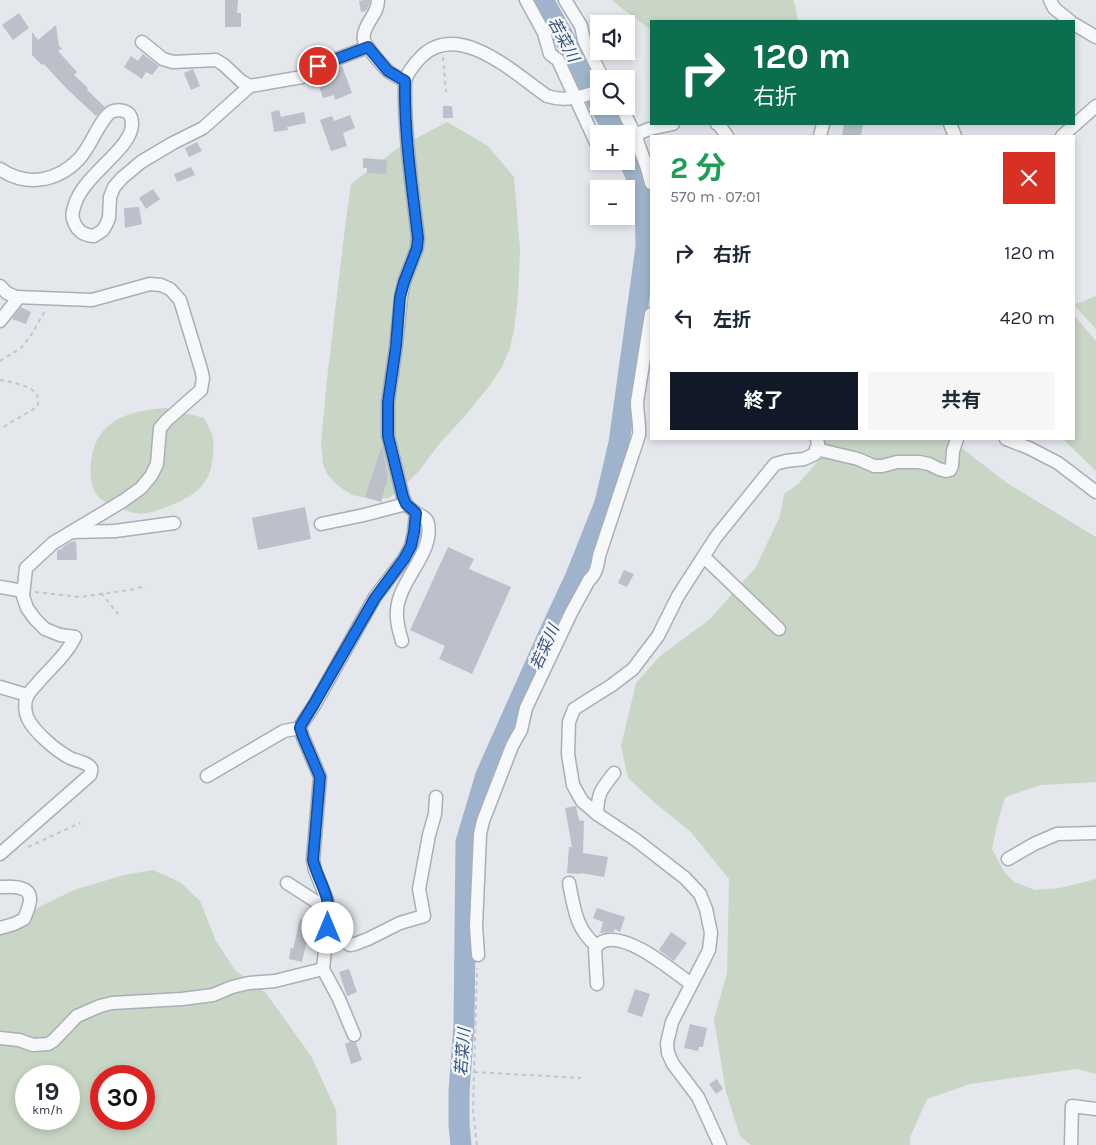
<!DOCTYPE html>
<html lang="ja">
<meta charset="utf-8">
<style>
:root{--surface:#fff;--page:#f6f6f7;--text:#1f2937;--muted:#747a83;--accent:#111827}
body{margin:0;font-family:Karla,"Noto Sans JP",sans-serif;background:var(--page);color:var(--text);height:100vh;display:flex;flex-direction:column;font-size:19px;white-space:nowrap}
*{box-sizing:border-box;margin:0}
p{font-size:16px;color:var(--muted)}
.icon{flex:none;width:28px;height:28px;fill:none;stroke:currentColor;stroke-width:2;stroke-linecap:round;stroke-linejoin:round}
.map{position:relative;flex:1;overflow:hidden}
.side{position:absolute;left:650px;top:135px;width:425px;height:305px;display:flex;flex-direction:column;background:var(--surface);border-radius:0px;box-shadow:0 2px 8px #0003}
.side>*{flex:none}
.banner{position:absolute;left:650px;top:20px;width:425px;height:105px;border-radius:0px;box-shadow:0 2px 8px #0003;background:#0b6e4f;color:#fff;overflow:hidden}
.fabs{position:absolute;left:590px;top:15px;display:grid;gap:10px}
.fabs a{display:grid;place-items:center;width:45px;height:45px;border-radius:0px;background:var(--surface);box-shadow:0 2px 8px #0003;font-size:25px}
.speed{position:absolute;left:15px;top:1065px;display:flex;gap:10px;font-size:25px;font-weight:700;text-align:center}
.speed>*{display:grid;place-content:center;width:65px;height:65px;border-radius:50%;background:var(--surface);box-shadow:0 2px 8px #0003;line-height:1}
.speed small{font-size:12px;font-weight:400}
.speed .limit{border:8px solid #d22;background:#fff;color:#111}
.pin{position:absolute;display:grid;place-items:center;width:42px;height:42px;color:#fff;margin:-21px;border:2px solid #fff;border-radius:50%;box-shadow:0 1px 5px #0007}
.me{position:absolute;width:55px;margin:-28px;rotate:0deg;stroke-linejoin:round;filter:drop-shadow(0 0 4px #0008)}
.turn{display:flex;align-items:center;gap:18px;height:105px;padding:0 20px;font-size:22px}
.turn .icon{width:65px;height:65px;stroke-width:2.5}
.turn b{display:block;font-size:35px;line-height:42px}
.round{display:grid;place-items:center;flex:none;width:52px;height:52px;border-radius:0px;background:var(--page)}
.summary{display:flex;align-items:center;justify-content:space-between;height:85px;padding:0 20px}
h1{font-size:30px;font-weight:700;line-height:38px;color:#1e9e55}
.primary-button{display:flex;gap:10px;margin-top:auto;padding:10px 20px}
.primary-button a{flex:1;height:58px;border-radius:0px;background:var(--accent);color:#fff;font-size:20px;font-weight:700;line-height:58px;text-align:center}
.primary-button a+a{background:var(--page);color:var(--text)}
ul{padding:0;list-style:none}
li{display:flex;align-items:center;gap:15px;height:65px;padding:0 20px}
li div{flex:1}
li b{display:block;font-size:19px}
li em{font-style:normal}
.map>svg:first-child{display:block}
.green{fill:#c9d6c5;fill-rule:evenodd}
.lines{fill:none;stroke-linecap:round;stroke-linejoin:round}
.river{stroke:#9fb4cc;stroke-width:21}
.building{fill:#bbc0ca}
.minor-casing{stroke:#a9aeb7;stroke-width:15}
.path{stroke:#c2c5cb;stroke-width:2;stroke-dasharray:4 4;stroke-linecap:butt}
.minor{stroke:#f7f8fa;stroke-width:12}
.route-casing{stroke:#114b97;stroke-width:12}
.route{stroke:#1a73e8;stroke-width:9}
.labels{text-anchor:middle;stroke-width:5;stroke-linejoin:round;paint-order:stroke}
.water-label{font-size:16px;font-style:italic;fill:#34527a;stroke:#f4f6f9}
</style>
<div class="map">
<svg width="1096" height="1145" viewBox="0 0 1096 1145">
<rect width="100%" height="100%" fill="#e4e7ec"/>
<!-- green -->
<g class="green">
<path d="M612,0h181l2,4 3,17h-147v9l-28,-21z"/>
<path d="M447,122l41,24 26,31 6,73 -2,46 -4,34 -4,18 -8,19 -12,18 -25,31 -25,27 -22,29 -17,17 -12,9 -19,1 -18,-4 -15,-10 -10,-11 -4,-10 -2,-20 5,-56 19,-161 6,-43 47,-36z"/>
<path d="M1096,296v33l-22,-24z"/>
<path d="M1074,315l22,26v130l-33,-32h11z"/>
<path d="M165,408l39,10c2,5 5,9 7,14 3,6 3,16 2,22 -1,9 -2,19 -7,26 -8,14 -26,22 -40,27 -9,4 -21,8 -30,6 -5,0 -10,-3 -15,-5 -8,-2 -17,-5 -23,-12 -11,-12 -8,-38 -3,-51 11,-29 43,-35 70,-37z"/>
<path d="M825,439h125l57,44 89,54v245l-55,3 -36,12 -8,28 -5,24 12,22 10,11 21,8 25,-2 36,-9v195l-19,-5 -107,15 -43,15 -17,38v8h-159l-11,-9 -14,-44 -12,-73 13,-46 2,-94 -39,-48 -34,-27 -28,-26 -7,-32 15,-63 24,-27 49,-36 47,-53 24,-51 4,-22 14,-10 20,-23z"/>
<path d="M153,870l27,12 20,19 16,40 19,29 31,23 45,63 25,54 1,35h-337v-221l23,-9 51,-25 50,-15zM26,1076h43v43h-43zM101,1076h43v43h-43z"/>
</g>
<g class="lines">
<!-- river -->
<g class="river">
<path d="M543,0l39,70 17,34"/>
<path d="M600,106l16,28"/>
<path d="M461,1145l-2,-20v-33l5,-67 2,-183 20,-67 62,-139 28,-60 29,-73 14,-60 27,-196 -1,-50 -19,-44"/>
</g>
</g>
<!-- building -->
<g class="building">
<path d="M225,0h13l-1,13h4v14h-16z"/>
<path d="M364,0h6v3l-4,8 -5,1 -2,-11z"/>
<path d="M19,13l10,15 -16,12 -11,-15z"/>
<path d="M56,25l3,21 3,3 -4,2 19,21 -3,3 14,13 -1,2 18,17 -9,9 -31,-29 -21,-23 -2,1 -10,-10v-23l6,8z"/>
<path d="M143,54l16,12 -7,9 -6,-3 -4,7 -18,-12 7,-11 7,5z"/>
<path d="M342,66l10,27 -17,7 -1,-5 -11,3 -7,-21 6,-4z"/>
<path d="M193,69l7,17 -9,4 -7,-17z"/>
<path d="M443,106h9l1,12h-10z"/>
<path d="M279,110l2,7 23,-5 2,11 -19,4 1,3 -14,2 -3,-20z"/>
<path d="M350,115l5,13 -12,5 4,13 -16,5 -11,-31 12,-4 2,5z"/>
<path d="M844,124h19l-2,12h-19z"/>
<path d="M197,142l5,9 -13,6 -4,-9z"/>
<path d="M363,158l24,2 -1,14 -19,-1v-5h-4z"/>
<path d="M191,167l4,8 -18,7 -3,-8z"/>
<path d="M153,189l7,10 -14,10 -7,-11z"/>
<path d="M139,207l3,17 -17,4 -1,-20z"/>
<path d="M21,307l10,5 -5,12 -14,-5z"/>
<path d="M382,446l6,31 -7,25 -16,-5z"/>
<path d="M305,507l6,32 -53,11 -6,-32z"/>
<path d="M76,541l1,19h-20v-10l5,-1 1,-2 8,-5z"/>
<path d="M448,547l26,12 -5,10 42,18 -39,87 -33,-15 6,-13 -35,-16z"/>
<path d="M624,570l10,4 -7,13 -9,-4z"/>
<path d="M576,806l3,14 5,1 -1,32 25,4 -4,20 -23,-4v1l-14,-1 2,-26h3l-7,-39z"/>
<path d="M597,908l28,9 -5,15 -5,-3 -1,3 -14,1 3,-11 -10,-4z"/>
<path d="M300,919l10,3 -1,6 8,2 -4,16 -7,-2 -4,18 -13,-3 2,-11 2,1z"/>
<path d="M671,932l16,11 -13,18 -15,-11z"/>
<path d="M349,969l8,23 -10,4 -8,-24z"/>
<path d="M635,989l15,5 -8,23 -15,-5z"/>
<path d="M690,1024l17,4 -4,19h-4l-1,4 -14,-3z"/>
<path d="M350,1042l6,1 6,17 -11,4 -6,-20z"/>
<path d="M717,1079l6,10 -7,5 -7,-10z"/>
</g>
<g class="lines">
<!-- minor casing -->
<g class="minor-casing">
<g id="minor">
<path d="M378,0c0,12 -8,18 -12,28 -2,4 -3,8 -2,12 2,7 19,26 24,31 5,4 11,7 17,10"/>
<path d="M526,0l18,33 6,21 8,6 41,89"/>
<path d="M565,0l16,26 3,14 19,39"/>
<path d="M1050,0l4,8 16,13"/>
<path d="M1074,24l22,13"/>
<path d="M142,42l21,17 10,3 43,-2 8,5 17,16 9,5"/>
<path d="M621,106l14,29 14,-6 24,-5"/>
<path d="M717,124l3,2 7,10"/>
<path d="M950,124l5,12"/>
<path d="M635,135l12,33 4,15"/>
<path d="M820,136l3,-12"/>
<path d="M1062,136l34,-30"/>
<path d="M0,169c26,18 57,13 79,-10 11,-11 21,-40 32,-47 5,-3 15,-2 18,2 3,3 3,7 3,11 -1,24 -48,50 -57,79 -2,6 -4,11 -1,18 4,10 10,13 20,14l9,-6 3,-5 3,-7 1,-21 4,-10 8,-9 19,-16 32,-19 30,-15 47,-42 52,-9 16,-11 50,-19"/>
<path d="M0,286l7,7 9,4 76,3 58,-16 11,1 9,4 10,11 21,69 2,9 -2,12 -34,30 -7,8 -3,36 -6,12 -10,12 -18,13 -70,42 -27,25 -3,28 4,12 8,11 10,10 15,6 15,2c-9,19 -26,32 -39,48 -3,3 -7,7 -9,12 -3,6 -2,16 1,22 7,14 29,32 42,39 6,3 17,4 21,10 1,2 0,4 -1,7l-90,79"/>
<path d="M0,321l19,-24"/>
<path d="M1006,439l23,9 29,15 38,29"/>
<path d="M816,449l42,10 16,7h8l15,-4h22l10,2 10,5 7,2 4,-1 2,-4 1,-15 4,-12"/>
<path d="M321,524l43,-9 42,-11"/>
<path d="M72,532l43,-1 59,-8"/>
<path d="M704,557l75,72"/>
<path d="M0,587l23,4"/>
<path d="M402,641c-3,-10 -6,-20 -5,-31 2,-30 37,-57 31,-86 -1,-7 -8,-8 -13,-12 -6,-4 -10,-9 -12,-15l-15,-61v-34l8,-56 5,-49 3,-15 13,-34 1,-10c-6,-52 -14,-104 -13,-157 3,-10 10,-18 17,-25 38,-36 94,19 125,40 18,6 34,1 52,-5"/>
<path d="M0,687l27,8"/>
<path d="M207,776l77,-45 16,-3"/>
<path d="M597,814c1,-22 4,-24 17,-41"/>
<path d="M1008,859l26,-15 23,-10 39,-1"/>
<path d="M287,883l42,27"/>
<path d="M569,883c5,25 7,47 28,63"/>
<path d="M0,887c6,0 14,-1 20,1 17,4 8,21 4,31l-10,5 -14,4"/>
<path d="M327,930l23,15 5,-1 13,-5 32,-16 24,-7 -5,-27 10,-54 6,-21 1,-17"/>
<path d="M478,955l-2,-29 4,-92 3,-13 29,-75 9,-16 5,-22 45,-95 18,-33c7,-5 9,-16 10,-24l40,-121c1,-11 -2,-22 -2,-33l14,-88"/>
<path d="M597,984l-2,-35c1,-1 4,-6 5,-6 23,-15 73,28 91,41"/>
<path d="M354,1035l-15,-36 -16,-30 6,-57 -2,-12 -12,-30 -2,-10 7,-83 -17,-40 -3,-9 1,-3 14,-21 60,-107 29,-38 7,-13 3,-14 2,-19"/>
<path d="M0,1038l19,2 14,5 15,-1 5,-3 24,-25 23,-10 12,-3 70,-4 31,-4 19,-8 17,-4 26,-2 48,-12"/>
<path d="M720,1145l-22,-48 -25,-33 -5,-11 -1,-10 5,-21 31,-60 6,-12 2,-17 -5,-24 -6,-15 -15,-16 -49,-38 -39,-26 -15,-13 -9,-16 -5,-31 1,-32 5,-13 38,-24 21,-16 25,-33 20,-40 38,-59 59,-73 11,-3 18,-2 11,-5 3,-10 -1,-5"/>
<path d="M1071,1145l1,-39 24,3"/>
</g>
</g>
<!-- path -->
<g class="path">
<path d="M443,57l3,35"/>
<path d="M0,361l21,-13 9,-11 16,-28"/>
<path d="M0,380c14,3 45,6 37,27l-37,22"/>
<path d="M35,592l45,5 50,-7 16,-4"/>
<path d="M101,593l17,21"/>
<path d="M28,847l52,-24"/>
<path d="M474,1072l107,6"/>
<path d="M477,1145l-4,-35 4,-142"/>
</g>
<!-- minor -->
<use href="#minor" class="minor"/>
</g>
<g class="lines">
<!-- route casing -->
<g class="route-casing">
<path id="route" d="M318,66l50,-19 20,24 17,10c-1,53 7,105 13,157l-1,10 -13,34 -4,15 -4,49 -8,56v34l15,61 3,7 10,9 -2,19 -3,14 -7,13 -29,39 -61,106 -13,21 -1,3 3,9 17,40 -7,83c3,14 11,26 14,39 2,10 1,19 1,29"/>
</g>
<!-- route -->
<use href="#route" class="route"/>
</g>
<g class="labels">
<!-- water labels -->
<g class="water-label">
<text transform="translate(564 39) rotate(62)" y="6">若菜川</text>
<text transform="translate(544 647) rotate(-66)" y="6">若菜川</text>
<text transform="translate(462 1052) rotate(-86)" y="6">若菜川</text>
</g>
</g>
</svg>
<div class="fabs">
<a><svg class="icon" aria-label="sound" viewBox="0 0 24 24"><path d="M4 9h4l5-4v14l-5-4H4zM17 9q2 3 0 6"/></svg></a>
<a><svg class="icon" aria-label="search" viewBox="0 0 24 24"><circle cx="10" cy="10" r="6"/><path d="M15 15l6 6"/></svg></a>
<a>+</a>
<a>−</a>
</div>
<div class="speed"><div>19<small>km/h</small></div><div class="limit">30</div></div>
<div class="pin" style="left:318px;top:66px;background:#d93025"><svg class="icon" aria-label="arrive" viewBox="0 0 24 24"><path d="M6 21V4h12l-3 4 3 4H6"/></svg></div>
<svg class="me" style="left:328px;top:928px" viewBox="-20 -20 40 40"><circle r="19" fill="#fff"/><path d="M0-13L10 11 0 6-10 11z" fill="#1a73e8"/></svg>
<div class="banner">
<div class="turn"><svg class="icon" aria-label="right" viewBox="0 0 24 24"><path d="M7 20v-9h11M14 6l5 5-5 5"/></svg><div><b>120 m</b>右折</div></div>
</div>
<section class="side">
<div class="summary"><div><h1>2 分</h1><p>570 m · 07:01</p></div><a class="round" style="background:#d93025;color:#fff"><svg class="icon" aria-label="close" viewBox="0 0 24 24"><path d="M6 6l12 12M18 6L6 18"/></svg></a></div>
<ul>
<li><svg class="icon" aria-label="right" viewBox="0 0 24 24"><path d="M7 20v-9h11M14 6l5 5-5 5"/></svg><div><b>右折</b></div><em>120 m</em></li>
<li><svg class="icon" aria-label="left" viewBox="0 0 24 24"><path d="M17 20v-9H6M10 6l-5 5 5 5"/></svg><div><b>左折</b></div><em>420 m</em></li>
</ul>
<div class="primary-button"><a>終了</a><a>共有</a></div>
</section>
</div>
